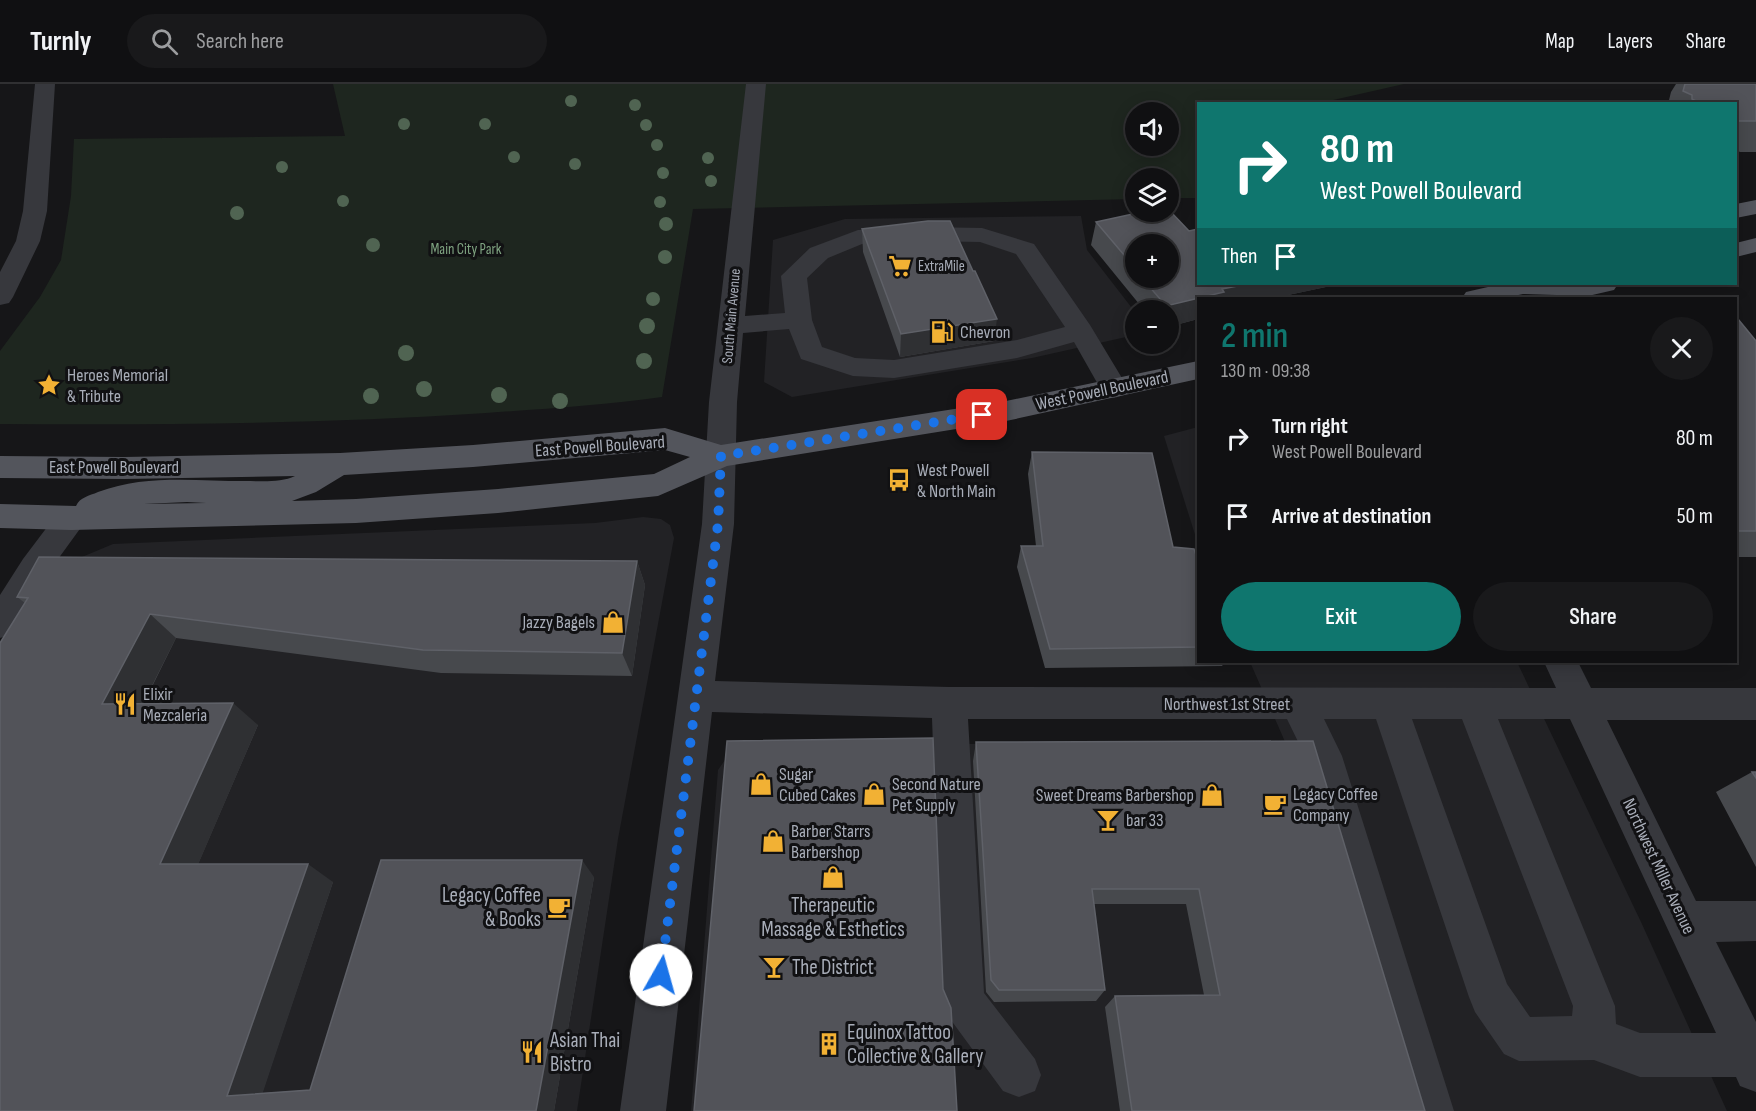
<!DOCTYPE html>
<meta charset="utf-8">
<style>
:root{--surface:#101012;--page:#19191b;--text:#f1f3f6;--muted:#9c9d9f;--line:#303032;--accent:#0f766e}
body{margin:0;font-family:"Sofia Sans Condensed",sans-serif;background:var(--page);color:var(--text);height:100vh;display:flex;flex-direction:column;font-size:22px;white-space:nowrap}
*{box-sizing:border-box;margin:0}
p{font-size:20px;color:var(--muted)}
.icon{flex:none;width:33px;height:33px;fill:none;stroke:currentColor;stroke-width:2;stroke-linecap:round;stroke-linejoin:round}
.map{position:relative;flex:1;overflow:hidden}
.sheet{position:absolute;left:1197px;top:213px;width:540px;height:366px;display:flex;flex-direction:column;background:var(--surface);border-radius:0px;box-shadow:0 3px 15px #0003,0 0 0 2px var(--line)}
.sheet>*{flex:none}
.banner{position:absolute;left:1197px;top:18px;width:540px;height:183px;border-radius:0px;box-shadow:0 3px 15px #0003,0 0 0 2px var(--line);background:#0f766e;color:#fff;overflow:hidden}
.buttons{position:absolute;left:1125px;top:18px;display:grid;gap:12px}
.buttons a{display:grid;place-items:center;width:54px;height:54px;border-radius:50%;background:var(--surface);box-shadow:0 3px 15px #0003,0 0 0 2px var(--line);font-size:30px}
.pin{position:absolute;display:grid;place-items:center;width:51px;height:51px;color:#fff;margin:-26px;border-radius:12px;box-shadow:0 3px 9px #0006}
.me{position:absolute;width:66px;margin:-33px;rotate:7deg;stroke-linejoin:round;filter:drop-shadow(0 0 4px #0008)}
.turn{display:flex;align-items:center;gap:21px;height:126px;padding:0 24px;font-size:27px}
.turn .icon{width:78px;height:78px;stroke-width:2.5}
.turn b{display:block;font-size:42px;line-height:51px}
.then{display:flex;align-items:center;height:57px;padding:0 24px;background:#0003;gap:12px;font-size:22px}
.round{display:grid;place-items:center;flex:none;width:63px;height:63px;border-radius:32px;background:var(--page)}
.summary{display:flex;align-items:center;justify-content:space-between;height:102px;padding:0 24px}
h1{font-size:36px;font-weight:600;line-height:45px;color:var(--accent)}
.primary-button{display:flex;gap:12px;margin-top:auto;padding:12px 24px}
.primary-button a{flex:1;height:69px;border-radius:36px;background:var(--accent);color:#fff;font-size:24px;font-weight:600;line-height:69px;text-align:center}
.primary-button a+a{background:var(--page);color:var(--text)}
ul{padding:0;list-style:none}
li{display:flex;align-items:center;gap:18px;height:78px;padding:0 24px}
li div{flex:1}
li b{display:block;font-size:22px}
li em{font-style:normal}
header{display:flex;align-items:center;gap:36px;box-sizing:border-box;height:84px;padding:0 30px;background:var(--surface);border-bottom:2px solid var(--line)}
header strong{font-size:28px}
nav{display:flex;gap:33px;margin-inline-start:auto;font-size:21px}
.search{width:420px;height:54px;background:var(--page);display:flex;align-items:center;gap:15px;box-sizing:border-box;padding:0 21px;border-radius:33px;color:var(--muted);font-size:22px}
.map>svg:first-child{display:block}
.built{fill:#222225}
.green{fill:#1e261f;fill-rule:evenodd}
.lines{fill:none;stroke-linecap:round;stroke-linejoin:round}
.minor{fill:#37383d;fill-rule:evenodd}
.major{fill:#53555c;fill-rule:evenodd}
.tree{fill:#506452}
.wall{fill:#47494d;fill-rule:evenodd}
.shaded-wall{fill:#2f3033}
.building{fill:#525359;stroke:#5f6168;stroke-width:1.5}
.route{stroke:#1a73e8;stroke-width:10;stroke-dasharray:0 18}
.labels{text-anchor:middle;stroke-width:6;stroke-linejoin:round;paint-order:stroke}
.far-park-label{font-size:15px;fill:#7fa381;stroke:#111113}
.far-poi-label{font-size:15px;fill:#a8adb8;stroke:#111113;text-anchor:start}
.far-street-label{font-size:15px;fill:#a8adb8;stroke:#111113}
.poi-label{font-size:18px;fill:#a8adb8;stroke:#111113;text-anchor:start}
.street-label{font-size:18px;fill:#a8adb8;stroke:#111113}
.near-poi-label{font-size:21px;fill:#a8adb8;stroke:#111113;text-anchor:start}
</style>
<header>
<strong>Turnly</strong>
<div class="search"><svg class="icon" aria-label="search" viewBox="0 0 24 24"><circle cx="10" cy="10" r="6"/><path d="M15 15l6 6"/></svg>Search here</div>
<nav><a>Map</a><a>Layers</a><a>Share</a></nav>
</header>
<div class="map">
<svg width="1756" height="1027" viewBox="0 0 1756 1027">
<rect width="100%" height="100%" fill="#161618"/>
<!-- built -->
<g class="built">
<path d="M1081,132l6,34 48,62v23l-103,23 -240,39 -28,-15 9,-142 72,-21z"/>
<path d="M1198,343v117l-34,-108z"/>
<path d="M643,433l18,2 9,6 4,13 -56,301 -41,272h-577l70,-549 43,-18 482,-21z"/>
<path d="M1250,578h267l124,260 86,189h-1036l27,-341 18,-26h550z"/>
</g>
<!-- green -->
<path class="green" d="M333,0h1071l-84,19 -122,1v94h-29l-1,-20h-32l-1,21 -442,10 -31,188c-58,8 -118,12 -176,16 -162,11 -324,12 -486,11v-73l40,-54 21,-37 10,-64 3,-57 271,-3zM1136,28h32v34h-32z"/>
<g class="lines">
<!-- minor -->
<g class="minor">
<path d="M35,0h20l-8,127 -7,30 -27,56 -4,6 -9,2v-33l16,-31 7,-30z"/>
<path d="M746,0h20l-21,232 40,-3 -4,-37 29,-28 48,-18 66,-3 58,1 52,16 56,81 38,63 -4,7 -10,3 -10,-3 -30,-53 -57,16 -123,20 -41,-2 -52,-17 -12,-30 -46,4 -6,69 -3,122 -19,157 234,6 607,1 -12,-26h34l13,26h165v32h-149l89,181h60v40l-40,1 40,80v70l-16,-6 -4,-9h-96l-46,-17 -75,1 -15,-7 -29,-42 -6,-15 -93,-278h-52l18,37 112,355h-46l-102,-353 -19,-39h-319l16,274 51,66 6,16 -6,16 -16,6 -16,-6 -55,-75 -6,-15 -10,-283 -220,-6 -46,399h-46l82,-587 7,-122zM924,157l56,1 36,12 49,73 -48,13 -123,20 -39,-2 -33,-11 -10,-27 -5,-42 21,-20 34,-14zM1412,635h50l111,287 -1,10 -42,1 -23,-33zM1498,635h72l146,314h-76l-24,-9 -1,-18z"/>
<path d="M71,422l11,4 5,8 -5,8 -37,51 -33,57 -12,4v-43l23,-36 37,-49z"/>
</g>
<!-- major -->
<g class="major">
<path d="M1756,116v14l-20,4v-14z"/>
<path d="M1756,154v14l-20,5v-14z"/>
<path d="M1501,200h117l-4,6 -26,6 -65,-2 -18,4h-43l4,-6z"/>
<path d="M1198,277v18l-192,42 -279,45 -69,30 -160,17 -142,10 -285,7 -71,-2v-24l76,2c4,-9 13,-10 22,-14 47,-18 98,-11 147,-11 15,0 36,2 50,-5l-171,3 -124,-1v-22l124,1 216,-4 133,-8 192,-17 56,17 285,-44zM665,366l25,7 -36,17 -156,15 -142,10 -64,2 24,-9 28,-17 129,-8zM187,418l19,1 -62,1z"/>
</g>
</g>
<!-- trees -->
<g class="tree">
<circle cx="571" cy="17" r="6"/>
<circle cx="635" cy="21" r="6"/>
<circle cx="404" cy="40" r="6"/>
<circle cx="485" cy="40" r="6"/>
<circle cx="646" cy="41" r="6"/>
<circle cx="657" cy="61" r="6"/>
<circle cx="514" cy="73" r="6"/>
<circle cx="708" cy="74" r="6"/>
<circle cx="575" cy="80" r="6"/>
<circle cx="282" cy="83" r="6"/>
<circle cx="663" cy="89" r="6"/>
<circle cx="711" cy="97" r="6"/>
<circle cx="343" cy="117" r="6"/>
<circle cx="660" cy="118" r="6"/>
<circle cx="237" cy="129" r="7"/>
<circle cx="666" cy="140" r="7"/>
<circle cx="373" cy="161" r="7"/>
<circle cx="665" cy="173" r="7"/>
<circle cx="653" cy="215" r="7"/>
<circle cx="647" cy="242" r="8"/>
<circle cx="406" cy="269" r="8"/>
<circle cx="644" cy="277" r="8"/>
<circle cx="424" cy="305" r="8"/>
<circle cx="499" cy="311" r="8"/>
<circle cx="371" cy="312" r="8"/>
<circle cx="560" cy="317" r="8"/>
</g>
<!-- wall -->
<g class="wall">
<path d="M1676,0h80v68h-16l-4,-2v-46h-68l3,-12z"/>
<path d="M1170,127l19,20 9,-2v55h142l-66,14h-76v21l-30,8v-17h-24l-53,-65 5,-23 46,-10h11l2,2zM1136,160h32v34h-32z"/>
<path d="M862,145l132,112 -94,16 -37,-105z"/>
<path d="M1736,235l20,22v216h-20z"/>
<path d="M1032,368l141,95 25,14v101h27l-3,4 -177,2 -28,-101 4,-21h15l-8,-72z"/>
<path d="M637,477l8,24 -13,91 -191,-3 -265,-35 -32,65 114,22 -60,139 135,18 -71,211 48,-3 284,-213 -40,234h-554l25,-508 -8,-6z"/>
<path d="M1313,657l112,370h-305l-15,-104 10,-11 89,-1 -18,-91h-92l11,86 -9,11 -102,1 -8,-10 -13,-231 3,-19z"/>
<path d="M1752,688h4v95l-40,-75z"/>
</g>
<!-- shaded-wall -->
<g class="shaded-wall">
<path d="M1248,200h92l-66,14h-76v21l-30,8v-17h-3l1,-4 56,-17z"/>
<path d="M997,235l-3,22 -94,16 1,-23z"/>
<path d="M637,477l8,24 -13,91 -10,-23z"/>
<path d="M150,530l26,24 -44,87 -30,-21z"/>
<path d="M233,619l25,22 -67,156 -31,-17z"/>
<path d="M582,776l12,17 -40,234h-18z"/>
<path d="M308,780l25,18 -74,222 -32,-8z"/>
</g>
<!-- building -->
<g class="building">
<path d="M1685,0h71v37h-17l-3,-2v-15h-34l-10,-5v-4l-9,-4z"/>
<path d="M1170,127l19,20 9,-2v55h50l-26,5 2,3 -58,14 -24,-28h26v-34h-32v25l-40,-47 46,-10h11l2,2z"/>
<path d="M928,137h22l23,50h2l22,48 -96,15 -39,-105z"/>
<path d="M1736,235h2l18,22v190h-20z"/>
<path d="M1032,368l120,1 21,94 21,2 4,12v86l-148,2 -29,-103h22z"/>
<path d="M39,473l598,4 -15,92 -199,-3 -273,-36 -48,90 131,-1 -73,161h148l-81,232 83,-6 71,-230h201l-46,251h-536v-468l28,-45 -11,-1z"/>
<path d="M933,654l10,251 8,19 6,103h-263l33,-370z"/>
<path d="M1313,657l112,370h-293l-17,-115 105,-1 -21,-106h-107l13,101h-106l-8,-10 -15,-238z"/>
<path d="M1752,688h4v6z"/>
</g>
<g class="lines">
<!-- route -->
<path class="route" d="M661,891l57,-451 3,-68 261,-41"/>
</g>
<!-- icons -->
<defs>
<g id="supermarket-bare" transform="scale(1.8)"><path d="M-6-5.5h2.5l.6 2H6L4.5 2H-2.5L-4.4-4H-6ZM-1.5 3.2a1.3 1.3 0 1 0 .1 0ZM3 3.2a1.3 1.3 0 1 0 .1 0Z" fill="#f2b134" stroke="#111113" stroke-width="2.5" paint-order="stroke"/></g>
<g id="fuel-bare" transform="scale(1.8)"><path d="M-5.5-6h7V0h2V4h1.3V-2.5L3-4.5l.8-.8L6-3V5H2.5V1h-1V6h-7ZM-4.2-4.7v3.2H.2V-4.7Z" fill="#f2b134" stroke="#111113" stroke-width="2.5" paint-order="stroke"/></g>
<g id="sight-bare" transform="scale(1.8)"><path d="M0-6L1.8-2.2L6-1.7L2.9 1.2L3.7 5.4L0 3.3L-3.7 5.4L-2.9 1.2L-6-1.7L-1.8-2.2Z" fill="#f2b134" stroke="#111113" stroke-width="2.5" paint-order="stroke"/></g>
<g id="bus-bare" transform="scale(1.8)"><path d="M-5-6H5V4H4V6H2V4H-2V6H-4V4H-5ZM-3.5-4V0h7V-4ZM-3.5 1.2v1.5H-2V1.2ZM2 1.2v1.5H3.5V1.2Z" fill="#f2b134" stroke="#111113" stroke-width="2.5" paint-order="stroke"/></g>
<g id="shop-bare" transform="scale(1.8)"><path d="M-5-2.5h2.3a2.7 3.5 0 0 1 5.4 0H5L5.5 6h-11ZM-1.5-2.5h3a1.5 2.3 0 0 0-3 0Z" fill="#f2b134" stroke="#111113" stroke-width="2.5" paint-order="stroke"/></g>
<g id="restaurant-bare" transform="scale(1.8)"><path d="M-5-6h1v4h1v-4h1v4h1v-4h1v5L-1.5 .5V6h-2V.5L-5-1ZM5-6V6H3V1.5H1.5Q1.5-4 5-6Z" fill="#f2b134" stroke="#111113" stroke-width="2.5" paint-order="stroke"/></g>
<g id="cafe-bare" transform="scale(1.8)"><path d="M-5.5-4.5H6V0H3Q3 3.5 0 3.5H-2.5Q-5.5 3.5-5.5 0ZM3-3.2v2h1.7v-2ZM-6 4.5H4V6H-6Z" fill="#f2b134" stroke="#111113" stroke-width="2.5" paint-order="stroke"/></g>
<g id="bar-bare" transform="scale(1.8)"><path d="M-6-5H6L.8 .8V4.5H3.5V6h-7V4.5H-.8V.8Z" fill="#f2b134" stroke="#111113" stroke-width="2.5" paint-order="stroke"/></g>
<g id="building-bare" transform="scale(1.8)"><path d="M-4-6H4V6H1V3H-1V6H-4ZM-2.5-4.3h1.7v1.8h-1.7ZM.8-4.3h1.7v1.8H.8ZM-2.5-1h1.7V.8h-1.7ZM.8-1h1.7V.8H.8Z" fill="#f2b134" stroke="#111113" stroke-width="2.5" paint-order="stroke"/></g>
</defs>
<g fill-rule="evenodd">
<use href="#supermarket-bare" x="900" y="182"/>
<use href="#fuel-bare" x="942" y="248"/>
<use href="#sight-bare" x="49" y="301"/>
<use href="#bus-bare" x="899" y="396"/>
<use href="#shop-bare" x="613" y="538"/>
<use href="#restaurant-bare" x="125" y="620"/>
<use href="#shop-bare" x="761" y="700"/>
<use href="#shop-bare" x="874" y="710"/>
<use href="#shop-bare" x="1212" y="711"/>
<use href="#cafe-bare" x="1275" y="720"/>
<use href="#bar-bare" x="1108" y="736"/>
<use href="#shop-bare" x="773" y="757"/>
<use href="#shop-bare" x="833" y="793"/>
<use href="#cafe-bare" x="559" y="823"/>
<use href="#bar-bare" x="774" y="883"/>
<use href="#building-bare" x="829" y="960"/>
<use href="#restaurant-bare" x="532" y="968"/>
</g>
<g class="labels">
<!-- far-park labels -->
<g class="far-park-label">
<text x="466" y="170">Main City Park</text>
</g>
<!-- far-poi labels -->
<g class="far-poi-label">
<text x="918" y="187">ExtraMile</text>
</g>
<!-- far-street labels -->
<g class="far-street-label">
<text transform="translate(731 232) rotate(-85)" y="5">South Main Avenue</text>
</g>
<!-- poi labels -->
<g class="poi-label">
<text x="960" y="254">Chevron</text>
<text x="67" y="297">Heroes Memorial<tspan x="67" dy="21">&amp; Tribute</tspan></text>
<text x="917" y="392">West Powell<tspan x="917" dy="21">&amp; North Main</tspan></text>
<text x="595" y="544" text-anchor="end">Jazzy Bagels</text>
<text x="143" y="616">Elixir<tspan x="143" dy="21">Mezcaleria</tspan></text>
<text x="779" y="696">Sugar<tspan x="779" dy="21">Cubed Cakes</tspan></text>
<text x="892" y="706">Second Nature<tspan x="892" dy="21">Pet Supply</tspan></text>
<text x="1293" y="716">Legacy Coffee<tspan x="1293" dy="21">Company</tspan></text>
<text x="1194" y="717" text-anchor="end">Sweet Dreams Barbershop</text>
<text x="1126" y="742">bar 33</text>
<text x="791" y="753">Barber Starrs<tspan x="791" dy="21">Barbershop</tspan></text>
</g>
<!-- street labels -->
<g class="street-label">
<text transform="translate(1102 306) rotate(-12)" y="6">West Powell Boulevard</text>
<text transform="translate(600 362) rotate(-4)" y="6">East Powell Boulevard</text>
<text x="114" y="389">East Powell Boulevard</text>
<text x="1227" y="626">Northwest 1st Street</text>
<text transform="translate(1659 782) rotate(65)" y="6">Northwest Miller Avenue</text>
</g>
<!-- near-poi labels -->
<g class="near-poi-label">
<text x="541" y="818" text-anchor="end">Legacy Coffee<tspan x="541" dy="24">&amp; Books</tspan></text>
<text x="833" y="828" text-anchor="middle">Therapeutic<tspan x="833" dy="24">Massage &amp; Esthetics</tspan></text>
<text x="792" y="890">The District</text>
<text x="847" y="955">Equinox Tattoo<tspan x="847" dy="24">Collective &amp; Gallery</tspan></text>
<text x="550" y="963">Asian Thai<tspan x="550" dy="24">Bistro</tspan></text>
</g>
</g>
</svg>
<div class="buttons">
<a><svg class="icon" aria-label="sound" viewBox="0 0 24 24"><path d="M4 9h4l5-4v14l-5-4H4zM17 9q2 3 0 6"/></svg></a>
<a><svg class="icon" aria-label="layers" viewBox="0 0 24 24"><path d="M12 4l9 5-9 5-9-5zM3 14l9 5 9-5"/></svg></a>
<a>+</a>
<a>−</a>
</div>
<div class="pin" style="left:982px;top:331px;background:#d93025"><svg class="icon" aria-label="arrive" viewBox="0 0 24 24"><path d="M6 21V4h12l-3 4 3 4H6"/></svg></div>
<svg class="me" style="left:661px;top:891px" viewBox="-20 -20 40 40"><circle r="19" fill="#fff"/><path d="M0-13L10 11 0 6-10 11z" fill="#1a73e8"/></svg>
<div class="banner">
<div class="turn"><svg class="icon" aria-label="right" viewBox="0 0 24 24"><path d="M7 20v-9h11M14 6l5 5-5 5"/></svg><div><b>80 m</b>West Powell Boulevard</div></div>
<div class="then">Then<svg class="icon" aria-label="arrive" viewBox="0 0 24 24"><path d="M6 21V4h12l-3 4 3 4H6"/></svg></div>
</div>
<section class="sheet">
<div class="summary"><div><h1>2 min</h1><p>130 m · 09:38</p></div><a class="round"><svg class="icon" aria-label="close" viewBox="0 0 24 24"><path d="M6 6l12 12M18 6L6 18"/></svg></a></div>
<ul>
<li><svg class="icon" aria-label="right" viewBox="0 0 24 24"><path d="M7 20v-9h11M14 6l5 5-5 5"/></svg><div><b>Turn right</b><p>West Powell Boulevard</p></div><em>80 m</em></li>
<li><svg class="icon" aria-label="arrive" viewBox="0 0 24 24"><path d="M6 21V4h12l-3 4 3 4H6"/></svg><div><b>Arrive at destination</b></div><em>50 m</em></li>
</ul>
<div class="primary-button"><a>Exit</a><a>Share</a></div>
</section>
</div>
